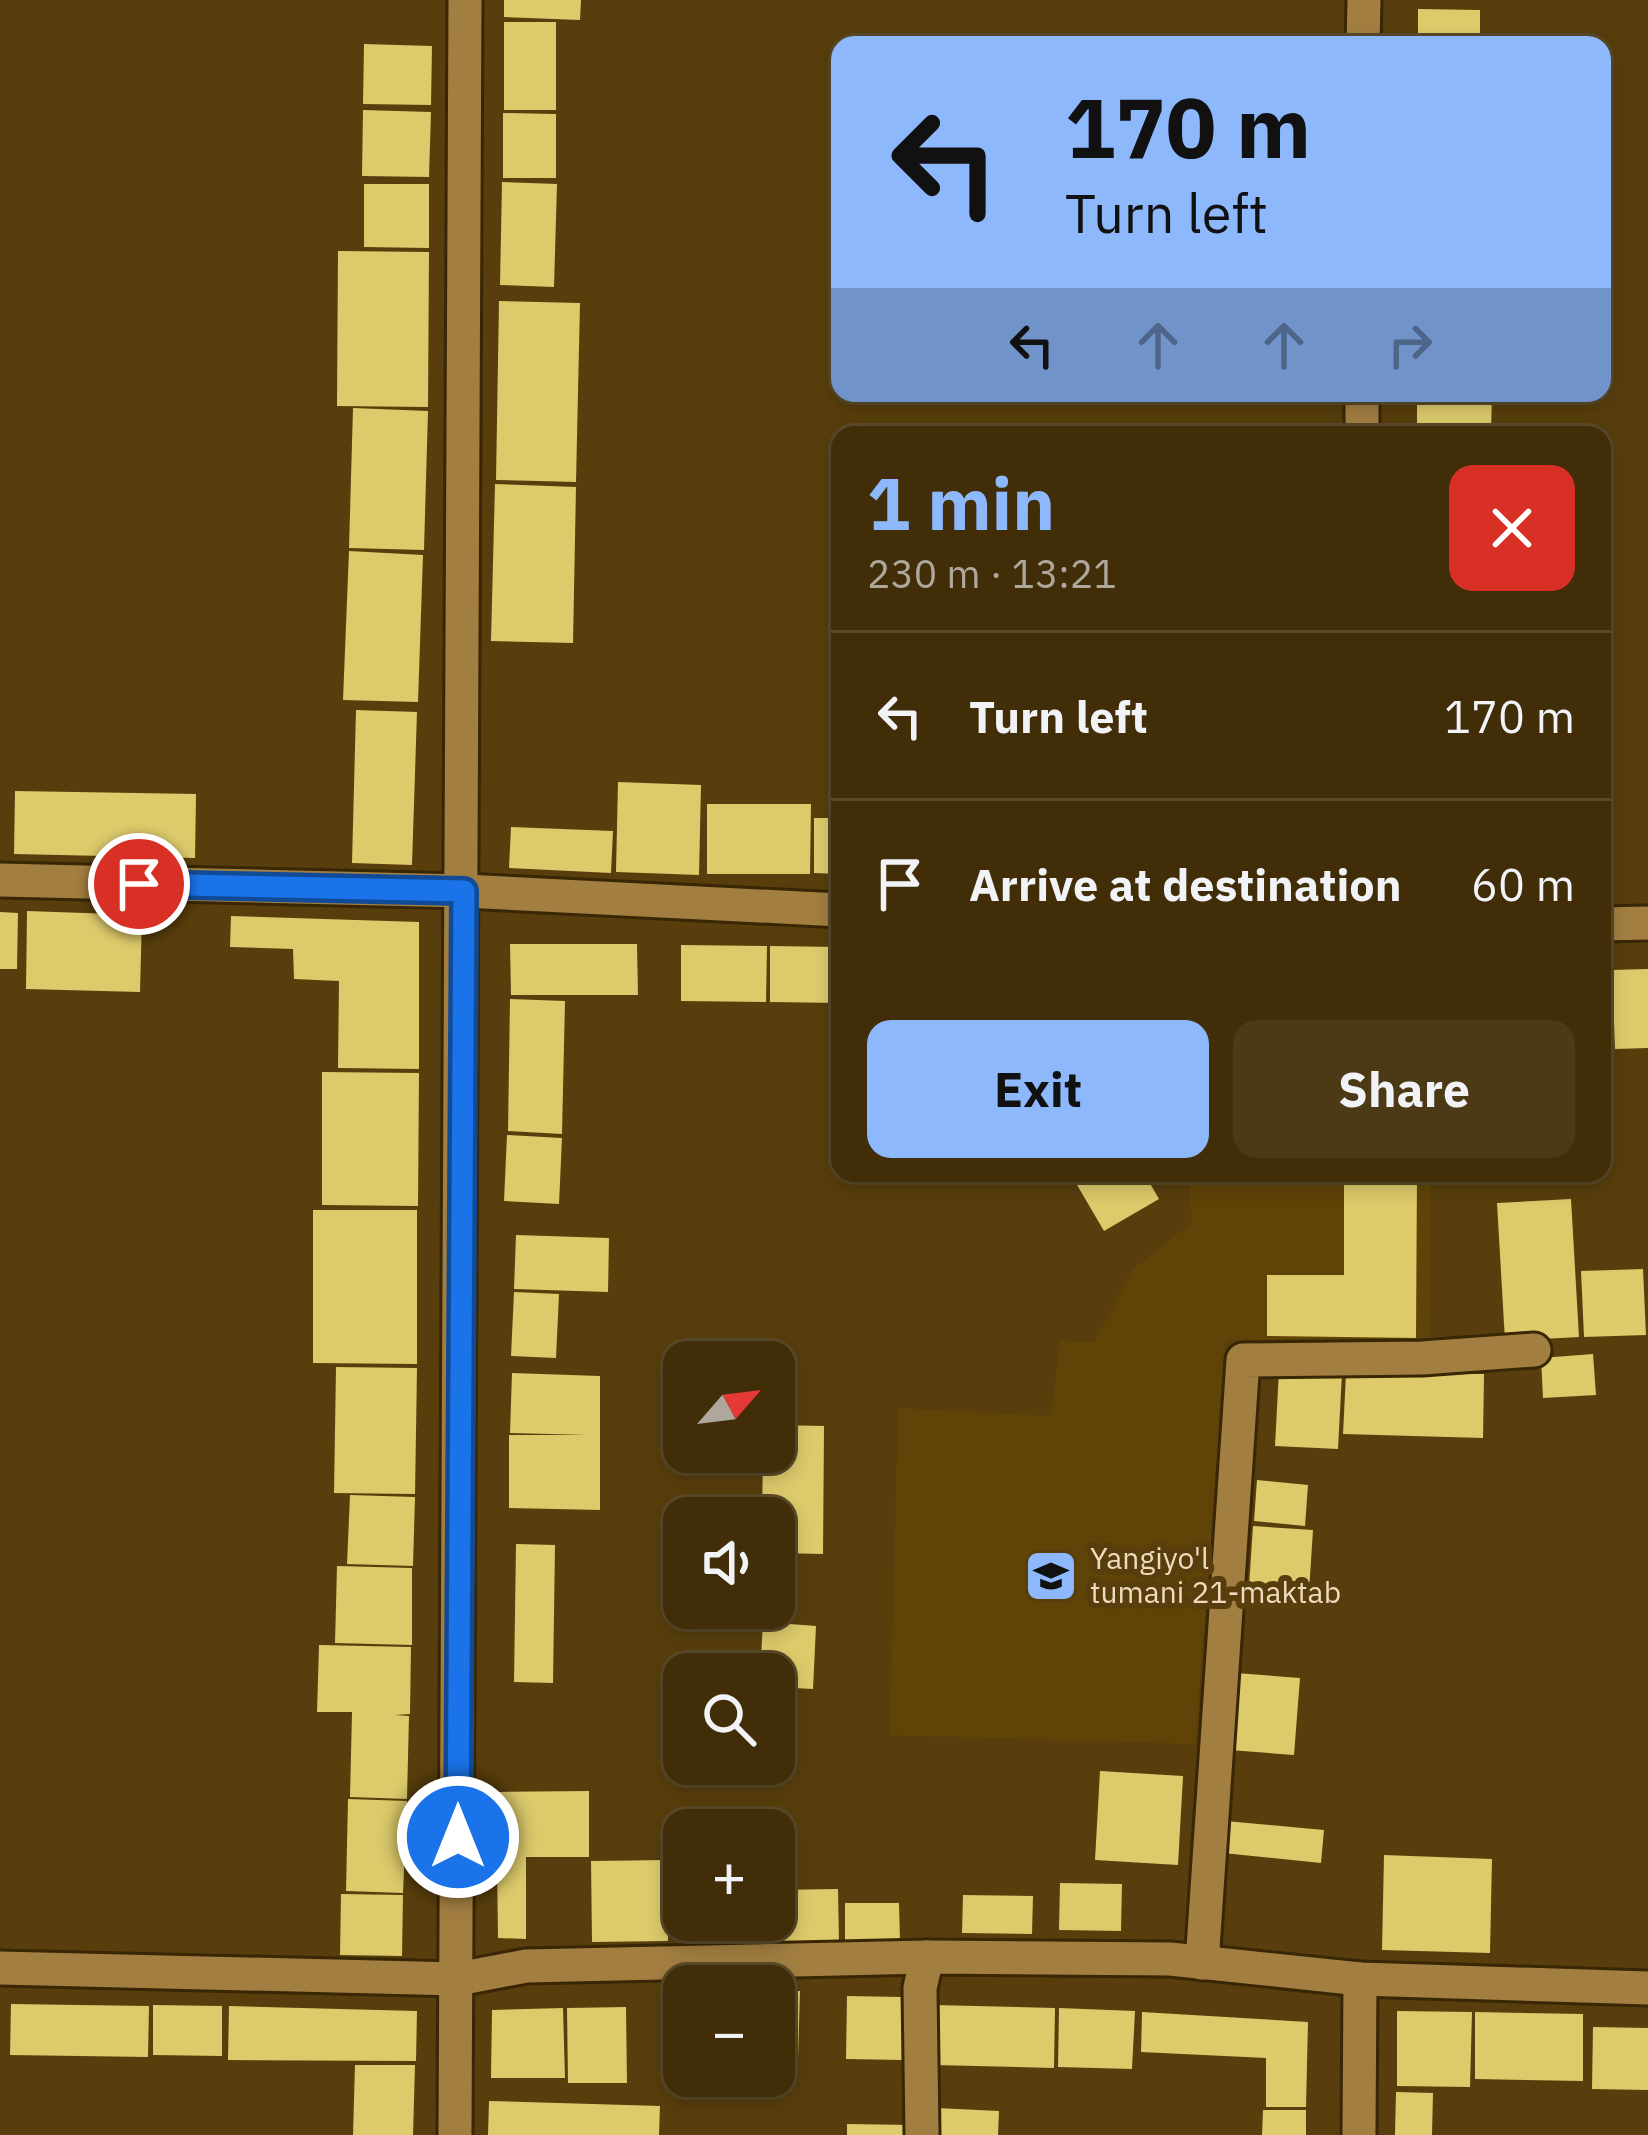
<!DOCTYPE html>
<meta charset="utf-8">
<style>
:root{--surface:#412e09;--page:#4c3a17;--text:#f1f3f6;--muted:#aea89c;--line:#5a4a2a;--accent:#8db9fc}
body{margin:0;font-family:"IBM Plex Sans",sans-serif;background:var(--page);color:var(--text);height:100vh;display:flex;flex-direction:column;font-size:45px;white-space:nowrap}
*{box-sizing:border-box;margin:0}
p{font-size:39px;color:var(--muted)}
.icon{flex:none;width:66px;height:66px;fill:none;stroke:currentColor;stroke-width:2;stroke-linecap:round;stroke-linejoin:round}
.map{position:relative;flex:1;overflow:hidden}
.drawer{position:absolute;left:831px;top:426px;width:780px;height:756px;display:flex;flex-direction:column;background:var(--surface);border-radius:24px;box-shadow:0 6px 18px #0003,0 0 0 3px var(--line)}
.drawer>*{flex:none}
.guide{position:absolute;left:831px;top:36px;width:780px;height:366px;border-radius:24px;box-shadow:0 6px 18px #0003,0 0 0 3px var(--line);background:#8db9fc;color:#111;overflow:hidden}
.needle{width:78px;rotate:62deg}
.fabs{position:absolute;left:663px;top:1341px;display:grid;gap:24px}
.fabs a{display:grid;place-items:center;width:132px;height:132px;border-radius:24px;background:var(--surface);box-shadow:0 6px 18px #0003,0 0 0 3px var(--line);font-size:60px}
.pin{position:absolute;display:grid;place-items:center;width:102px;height:102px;color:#fff;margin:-51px;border:6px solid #fff;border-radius:50%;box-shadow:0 3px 12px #0007}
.me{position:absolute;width:132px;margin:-66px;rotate:0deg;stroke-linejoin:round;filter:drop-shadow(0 0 9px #0008)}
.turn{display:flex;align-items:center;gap:42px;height:252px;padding:0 36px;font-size:54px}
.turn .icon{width:156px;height:156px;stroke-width:2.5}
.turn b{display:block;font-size:84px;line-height:102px}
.lanes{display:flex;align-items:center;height:114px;padding:0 36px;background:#0003;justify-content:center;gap:60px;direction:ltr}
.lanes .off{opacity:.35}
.round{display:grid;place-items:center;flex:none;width:126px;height:126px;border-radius:24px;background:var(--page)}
.overview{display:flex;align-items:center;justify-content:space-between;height:204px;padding:0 36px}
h1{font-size:72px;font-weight:800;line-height:90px;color:var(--accent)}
.primary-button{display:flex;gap:24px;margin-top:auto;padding:24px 36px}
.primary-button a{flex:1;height:138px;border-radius:24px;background:var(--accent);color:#111;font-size:48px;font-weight:800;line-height:138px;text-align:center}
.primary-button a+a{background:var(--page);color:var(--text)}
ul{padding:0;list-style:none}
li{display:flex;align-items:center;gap:36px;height:168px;padding:0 36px;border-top:3px solid var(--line)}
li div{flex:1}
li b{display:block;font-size:45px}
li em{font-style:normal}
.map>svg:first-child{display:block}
.built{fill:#604307}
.building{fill:#dcca6b}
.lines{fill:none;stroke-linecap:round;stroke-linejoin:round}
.minor-casing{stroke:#382604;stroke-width:39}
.minor{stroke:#a27e41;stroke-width:33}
.route-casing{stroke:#114b97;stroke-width:30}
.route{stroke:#1a73e8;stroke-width:21}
.labels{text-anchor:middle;stroke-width:12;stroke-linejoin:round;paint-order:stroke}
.poi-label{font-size:30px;fill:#eedbbd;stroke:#573e0c;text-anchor:start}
</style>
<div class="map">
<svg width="1648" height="2135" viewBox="0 0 1648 2135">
<rect width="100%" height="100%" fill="#573e0c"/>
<!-- built -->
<path class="built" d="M1188,1173h243l-1,165 -203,2 -32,404 -305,-9 8,-327 153,8 9,-75 35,1 38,-73 59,-46z"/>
<!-- building -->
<g class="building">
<path d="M504,0h77l-1,20 -76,-3z"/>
<path d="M1418,9l62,1v35h-62z"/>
<rect x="504" y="22" width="52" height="88"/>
<path d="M364,44l68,2 -1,59 -68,-1z"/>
<path d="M363,110l68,2 -2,65 -67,-1z"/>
<path d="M503,113l53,1v64h-53z"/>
<path d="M502,182l55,2 -3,103 -54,-2z"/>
<path d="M364,184h65v64l-65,-1z"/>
<path d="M338,251l91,1 -1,155 -91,-1z"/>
<path d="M499,301l81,2 -4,179 -80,-2z"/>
<path d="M1417,393h75l-1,42h-74z"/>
<path d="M353,408l75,3 -4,139 -75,-2z"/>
<path d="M495,484l81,3 -3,156 -82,-2z"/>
<path d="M349,551l74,4 -5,147 -75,-2z"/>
<path d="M356,710l61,2 -5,153 -60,-2z"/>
<path d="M618,782l83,3 -2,90 -83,-3z"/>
<path d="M15,791l181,3 -1,64 -181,-4z"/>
<path d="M707,804h104l-1,70h-103z"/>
<path d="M814,818h26v56l-26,-1z"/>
<path d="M511,827l102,4 -2,42 -102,-5z"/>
<path d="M27,911l115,4 -2,77 -114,-3z"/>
<path d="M0,912l18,1 -1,56h-17z"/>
<path d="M231,916l188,6v147l-81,-1 1,-87 -45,-2 -1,-30 -63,-2z"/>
<path d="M510,944h127l1,51h-127z"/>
<path d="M681,945l86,1 -1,56 -85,-1z"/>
<path d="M770,946l70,1v56l-70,-1z"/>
<path d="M1648,969v79l-33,1 -3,-79z"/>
<path d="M1602,970h4l3,85h-7z"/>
<path d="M510,999l55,2 -3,133 -54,-3z"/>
<path d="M322,1072l97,1 -1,133 -96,-1z"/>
<path d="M507,1135l55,3 -3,66 -55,-3z"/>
<path d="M1070,1173h74l15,26 -55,32z"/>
<path d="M1344,1173h73l-1,165 -149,-2v-61h77z"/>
<path d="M1571,1199l8,138 -74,4 -8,-138z"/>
<path d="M313,1210h104v154l-104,-1z"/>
<path d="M516,1235l93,3 -1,54 -94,-3z"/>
<path d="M1643,1269l3,66 -62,2 -3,-66z"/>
<path d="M514,1292l45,2 -3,64 -45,-2z"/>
<path d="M1593,1354l3,41 -53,3 -2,-40z"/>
<path d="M336,1367l81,1 -2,126 -81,-1z"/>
<path d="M1279,1370l63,3 -4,76 -63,-3z"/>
<path d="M512,1373l88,3v134l-91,-2v-73h78l-77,-2z"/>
<path d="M1346,1373l138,1 -1,64 -140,-4z"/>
<path d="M774,1425l50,1 -1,128 -49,-1v-35h-12l1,-66h11z"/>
<path d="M1257,1480l51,5 -3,41 -51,-5z"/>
<path d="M350,1495l65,2 -2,69 -66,-2z"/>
<path d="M1253,1526l60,4 -5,77 -60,-5z"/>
<path d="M516,1544l39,1 -2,138 -39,-1z"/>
<path d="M337,1566l75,2v77l-77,-2z"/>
<path d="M763,1622l53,4 -3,63 -39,-2v-13h-14z"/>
<path d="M319,1645l92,2 -1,67 -15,1 14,1 -2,83 -57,-2 2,-85h-35z"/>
<path d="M1236,1673l64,5 -6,77 -64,-5z"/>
<path d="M1100,1771l83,5 -5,89 -83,-5z"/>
<path d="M589,1791v66h-63v82l-28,-1 -2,-146z"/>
<path d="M348,1799l59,2 -4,92 -57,-2z"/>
<path d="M1226,1821l98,9 -3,33 -98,-10z"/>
<path d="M1384,1855l108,4 -2,94 -108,-3z"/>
<path d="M668,1860v81l-76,1 -1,-81z"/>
<path d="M1060,1883l62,1 -1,47 -62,-1z"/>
<path d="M838,1889l1,54 -90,1 -1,-24h26v-30z"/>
<path d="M341,1894l62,1 -1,61 -62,-1z"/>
<path d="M963,1895l70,1 -1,38 -70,-1z"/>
<path d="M845,1903h54l1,39h-55z"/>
<path d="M774,1991h26l-2,69h-24z"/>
<path d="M847,1996l56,1 -1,63 -56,-1z"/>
<path d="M11,2004l138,2 -1,51 -138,-2z"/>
<path d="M153,2005l69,1v50l-69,-1z"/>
<path d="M934,2005l121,3 -1,60 -121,-3z"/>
<path d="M229,2006l188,5 -1,50 -188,-1z"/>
<path d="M626,2007l1,76h-59l-1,-75z"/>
<path d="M563,2008l2,70h-74l1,-68z"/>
<path d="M1059,2008l76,3 -3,58 -74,-2z"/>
<path d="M1397,2011l75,1 -2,75 -73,-1z"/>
<path d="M1142,2012l166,10 -2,85h-40v-49l-125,-6z"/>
<path d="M1475,2012l108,2v67l-108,-2z"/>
<path d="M1593,2027l55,1v62l-56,-1z"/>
<path d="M355,2065h60l-2,70h-60z"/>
<path d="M1396,2092l37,1 -1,42h-37z"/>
<path d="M489,2101l171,5 -1,29h-171z"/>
<path d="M937,2108l62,3 -1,24h-62z"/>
<path d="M1263,2110h43v25h-44z"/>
<path d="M847,2124l66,1v10h-66z"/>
</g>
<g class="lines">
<!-- minor casing -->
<g class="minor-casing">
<g id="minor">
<path d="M1363,45l1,-45"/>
<path d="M1362,435v-42"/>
<path d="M0,880l464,11 376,19"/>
<path d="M1602,924l46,-1"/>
<path d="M1202,1963l41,-603 179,-2 112,-8"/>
<path d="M0,1968l458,11 68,-13 401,-9 243,2 190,20 288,9"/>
<path d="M455,2135l10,-2135"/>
<path d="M922,2135l-2,-147 7,-31"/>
<path d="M1359,2135l1,-156"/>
</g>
</g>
<!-- minor -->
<use href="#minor" class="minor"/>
</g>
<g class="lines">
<!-- route casing -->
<g class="route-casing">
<path id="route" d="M139,884l325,7 -6,946"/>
</g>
<!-- route -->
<use href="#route" class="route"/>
</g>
<!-- icons -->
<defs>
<g id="school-square" transform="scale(2.7)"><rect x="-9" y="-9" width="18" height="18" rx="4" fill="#8db9fc" stroke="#573e0c"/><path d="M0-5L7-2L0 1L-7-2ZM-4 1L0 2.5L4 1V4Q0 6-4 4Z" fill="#111"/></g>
</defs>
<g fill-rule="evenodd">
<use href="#school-square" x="1051" y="1576"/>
</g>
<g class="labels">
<!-- poi labels -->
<g class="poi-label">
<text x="1090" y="1569">Yangiyo'l<tspan x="1090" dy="34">tumani 21-maktab</tspan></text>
</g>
</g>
</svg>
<div class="fabs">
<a><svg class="needle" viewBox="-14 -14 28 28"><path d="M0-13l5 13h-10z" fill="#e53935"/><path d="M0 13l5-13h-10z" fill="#aea89c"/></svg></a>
<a><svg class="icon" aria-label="sound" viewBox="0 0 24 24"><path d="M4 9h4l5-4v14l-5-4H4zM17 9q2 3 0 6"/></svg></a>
<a><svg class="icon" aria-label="search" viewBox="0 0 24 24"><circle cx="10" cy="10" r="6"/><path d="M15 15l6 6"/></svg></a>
<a>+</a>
<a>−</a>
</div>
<div class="pin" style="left:139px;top:884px;background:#d93025"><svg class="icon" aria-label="arrive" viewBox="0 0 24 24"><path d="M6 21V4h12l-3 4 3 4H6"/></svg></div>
<svg class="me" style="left:458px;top:1837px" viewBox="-20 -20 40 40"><circle r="17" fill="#1a73e8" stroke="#fff" stroke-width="3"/><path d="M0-11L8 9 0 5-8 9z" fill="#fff"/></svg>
<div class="guide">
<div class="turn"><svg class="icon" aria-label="left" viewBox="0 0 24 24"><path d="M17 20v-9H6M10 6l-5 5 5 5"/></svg><div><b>170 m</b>Turn left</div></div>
<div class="lanes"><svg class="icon" aria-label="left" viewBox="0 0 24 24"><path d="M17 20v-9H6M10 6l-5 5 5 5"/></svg><svg class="icon off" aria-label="ahead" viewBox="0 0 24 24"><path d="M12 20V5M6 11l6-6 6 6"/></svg><svg class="icon off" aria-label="ahead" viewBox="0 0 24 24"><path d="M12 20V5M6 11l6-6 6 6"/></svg><svg class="icon off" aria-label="right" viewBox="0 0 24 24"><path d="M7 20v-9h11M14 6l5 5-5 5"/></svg></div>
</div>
<section class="drawer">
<div class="overview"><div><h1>1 min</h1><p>230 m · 13:21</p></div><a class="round" style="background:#d93025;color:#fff"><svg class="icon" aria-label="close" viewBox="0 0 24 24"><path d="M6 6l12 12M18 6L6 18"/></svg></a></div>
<ul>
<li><svg class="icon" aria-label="left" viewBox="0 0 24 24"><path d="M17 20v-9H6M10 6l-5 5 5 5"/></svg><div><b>Turn left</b></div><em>170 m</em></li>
<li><svg class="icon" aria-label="arrive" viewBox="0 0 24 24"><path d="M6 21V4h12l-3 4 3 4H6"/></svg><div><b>Arrive at destination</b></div><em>60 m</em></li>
</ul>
<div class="primary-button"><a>Exit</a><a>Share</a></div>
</section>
</div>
